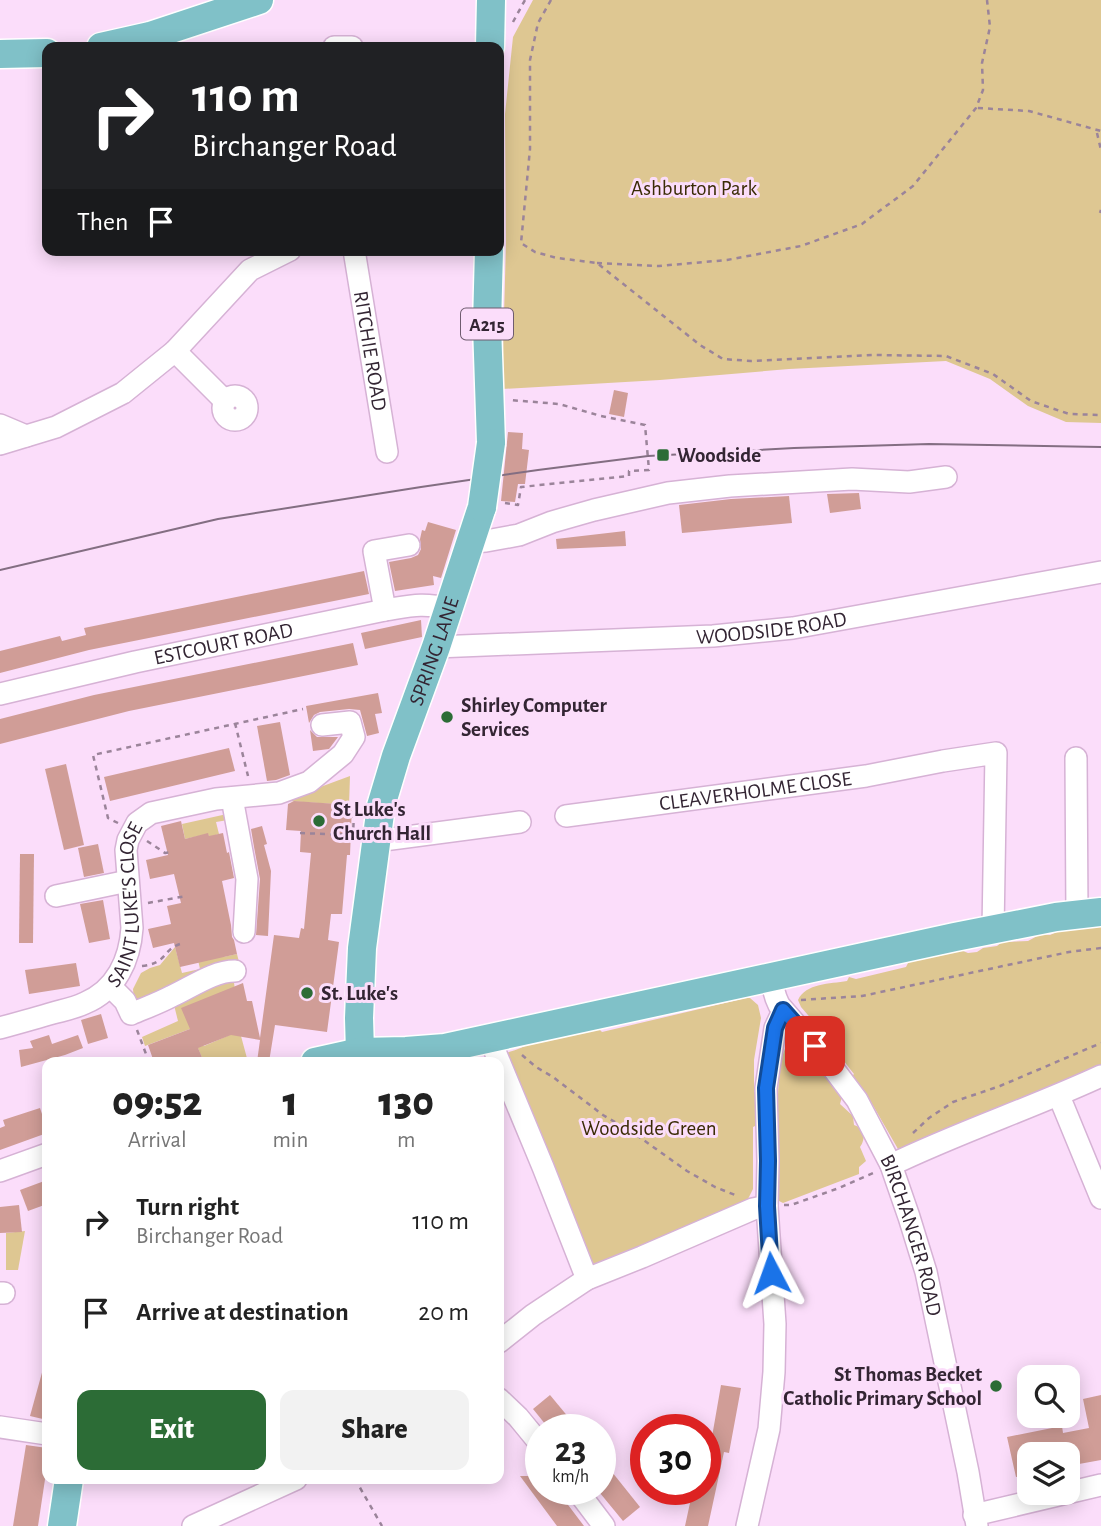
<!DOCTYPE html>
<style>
:root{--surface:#fff;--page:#f2f2f2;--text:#222;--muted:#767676;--accent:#2c6c36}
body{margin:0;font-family:"Alegreya Sans",sans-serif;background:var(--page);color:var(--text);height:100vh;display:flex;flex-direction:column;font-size:26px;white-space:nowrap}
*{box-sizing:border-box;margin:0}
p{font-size:23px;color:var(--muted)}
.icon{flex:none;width:38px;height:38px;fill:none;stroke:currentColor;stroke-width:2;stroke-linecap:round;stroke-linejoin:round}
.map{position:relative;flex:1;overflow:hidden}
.sheet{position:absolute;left:42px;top:1057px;width:462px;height:427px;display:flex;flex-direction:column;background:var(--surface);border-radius:14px;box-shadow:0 4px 18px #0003}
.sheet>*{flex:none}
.hud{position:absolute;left:42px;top:42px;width:462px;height:214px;border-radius:14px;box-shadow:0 4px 18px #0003;background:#202124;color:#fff;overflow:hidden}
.fabs{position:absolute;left:1017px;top:1365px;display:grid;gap:14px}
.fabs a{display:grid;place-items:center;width:63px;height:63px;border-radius:14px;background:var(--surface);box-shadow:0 4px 18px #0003;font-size:35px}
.speed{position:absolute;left:525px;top:1414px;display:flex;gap:14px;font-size:35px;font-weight:700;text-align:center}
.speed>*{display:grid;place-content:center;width:91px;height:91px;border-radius:50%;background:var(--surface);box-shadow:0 4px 18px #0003;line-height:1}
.speed small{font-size:18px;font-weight:400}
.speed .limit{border:10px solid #d22;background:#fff;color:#111}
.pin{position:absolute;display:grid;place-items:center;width:60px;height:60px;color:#fff;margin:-30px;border-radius:14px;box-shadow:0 4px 10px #0006}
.me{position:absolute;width:77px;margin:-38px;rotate:356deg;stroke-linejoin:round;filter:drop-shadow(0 0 5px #0008)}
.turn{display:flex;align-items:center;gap:24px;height:147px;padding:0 35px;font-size:32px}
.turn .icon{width:91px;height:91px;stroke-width:2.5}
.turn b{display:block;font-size:49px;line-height:60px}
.then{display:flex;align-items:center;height:66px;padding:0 35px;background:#0003;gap:14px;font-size:26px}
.eta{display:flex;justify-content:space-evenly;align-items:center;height:119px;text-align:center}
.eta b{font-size:42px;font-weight:800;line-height:49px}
.action{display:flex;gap:14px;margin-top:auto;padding:14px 35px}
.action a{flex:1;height:80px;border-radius:14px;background:var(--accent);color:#fff;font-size:28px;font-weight:800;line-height:80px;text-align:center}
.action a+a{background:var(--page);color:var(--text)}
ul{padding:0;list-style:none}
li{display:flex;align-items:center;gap:21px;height:91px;padding:0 35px}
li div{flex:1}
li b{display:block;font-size:26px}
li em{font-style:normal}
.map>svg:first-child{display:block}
.green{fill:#dec792}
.building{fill:#d09d97}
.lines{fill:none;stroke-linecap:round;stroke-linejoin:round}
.minor-casing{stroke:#d6b2d5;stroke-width:24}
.major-casing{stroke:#fff;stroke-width:31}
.path{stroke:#9b849a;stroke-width:2.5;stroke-dasharray:5 5;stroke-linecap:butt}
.minor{stroke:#fff;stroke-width:21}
.major{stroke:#80c1c8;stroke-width:28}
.tram{stroke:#836e82;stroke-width:2}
.major-bridge-casing{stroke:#fff;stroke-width:31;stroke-linecap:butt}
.major-bridge{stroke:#80c1c8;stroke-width:28}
.route-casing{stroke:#114b97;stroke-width:18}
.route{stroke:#1a73e8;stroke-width:12}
.poi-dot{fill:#2c6c36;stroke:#fbddfa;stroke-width:2.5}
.labels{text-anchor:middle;stroke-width:6;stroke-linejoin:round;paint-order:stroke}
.shield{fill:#fbddfa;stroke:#6f5c6f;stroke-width:2}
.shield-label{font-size:19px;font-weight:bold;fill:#332533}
.park-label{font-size:21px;fill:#3a2b05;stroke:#fbddfa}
.street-label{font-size:21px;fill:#332533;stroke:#fbddfa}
.poi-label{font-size:21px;font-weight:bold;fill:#332533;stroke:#fbddfa;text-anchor:start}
</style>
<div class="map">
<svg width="1101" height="1526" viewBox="0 0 1101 1526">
<rect width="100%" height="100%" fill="#fbddfa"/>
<!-- green -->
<g class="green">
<path d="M533,0h568v423l-35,-1 -38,-16 -38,-27 -44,-18 -157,8 -129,11 -158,9 4,-147 -1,-128 8,-77z"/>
<path d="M350,776l-1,29 -61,-4v-2z"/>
<path d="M227,814l1,6 -12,2 3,12 -10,3 -1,-3 -23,5 -3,-15z"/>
<path d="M1101,923v143l-195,86 -8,-3 -27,-47 -2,1 -17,-27 2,-2 -4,-5 -36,-47 -13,-15 -3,-7c8,-17 32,-16 49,-19l2,-4 7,2 50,-12 2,-4 11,-7 18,-5h26l5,2 9,-1 6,-4 14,-2 5,-4 26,-1 13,-7 9,1 11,-5 23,-4 6,1 4,-3z"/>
<path d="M175,947l7,26 18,-4 -4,-18 27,6 14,-3 2,8 -88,34 -17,4 -1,-11 8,-16 9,-5 10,-3z"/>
<path d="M233,975l8,61 7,26h-44l-8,-18 8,2 28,-12 -42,-5 -45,17 -3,-9 36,-16 -5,-20z"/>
<path d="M746,998h4l8,7 3,13 -7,42v32l3,1 3,21 -5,12 -2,1v62l-8,16 -148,63 -7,-7 -10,-28 -13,-30 2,-1 -7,-16 -3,-1 -54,-132c11,-2 19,-7 29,-11 8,-3 16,-4 24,-6l2,1c8,-3 15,-2 23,-4l3,-3 12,-2 4,4z"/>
<path d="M795,1040l5,4 12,15 4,1 27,33 -3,11 13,12 1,9c11,3 12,14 6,22l6,14 -7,6v7l-76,29 -6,-3c0,-35 -1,-70 1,-105 1,-19 1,-36 10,-53z"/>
<path d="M25,1231l-7,39h-12v-37z"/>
</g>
<!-- building -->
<g class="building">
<path d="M614,390l14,3 -4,24 -15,-3z"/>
<path d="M508,432l15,1 -1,16 7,1 -4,34h-7l-3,18 -14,-1z"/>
<path d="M859,493l2,16 -31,4 -3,-19z"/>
<path d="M789,496l3,27 -110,10 -3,-28 52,-6z"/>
<path d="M428,522l28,8 -15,48 -8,-2 1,9 -39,6 -6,-29 22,-4 7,-3 3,-6 -1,-10 2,-9 3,1z"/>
<path d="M625,531l1,15 -69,3 -1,-10z"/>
<path d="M364,571l5,23 -280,56 -89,23v-22l60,-15 2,5 24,-6 -2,-7z"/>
<path d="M421,620l1,17 -57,12 -4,-16z"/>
<path d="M353,643l5,22 -229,46 -129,33v-25l94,-24z"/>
<path d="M378,693l4,20 -7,1 4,19 -12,3 -7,-26 -11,-1 -29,3 -6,3 -5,8 -3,-17z"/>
<path d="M280,722l10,53 -14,5 -9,1 -10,-55z"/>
<path d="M310,730l7,7h21l-9,12 -16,2z"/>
<path d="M229,748l6,23 -125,30 -6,-24z"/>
<path d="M66,764l18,81 -20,5 -19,-81z"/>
<path d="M294,801l58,4 -2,50h-3l-5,59h-11l-3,26 11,2 -12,90 -52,-7 -6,37h-12l3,-22 -29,-5 -33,13 6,14h-50l-6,-17 42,-16 -9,-21 62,-25 4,18h5l8,37 14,-103 25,3 2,-10 3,1 7,-76 -11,-1 1,-21 -15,-1 2,-26z"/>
<path d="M181,821l4,18 23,-6 1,3 14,-3 4,20 2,-1 5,26 -12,3 9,44 1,12 2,3 3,14 -57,13 -6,-24 -21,5 -5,-19 23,-5 -4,-18 14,-3 -7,-29 -24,5 -4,-19 22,-5 -7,-29z"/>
<path d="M262,826l5,18 -3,1 7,26 -3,65 -12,-1 4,-56 -6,-32 4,-1 -4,1 -3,-18z"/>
<path d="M98,844l6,29 -20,4 -6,-29z"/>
<path d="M20,854h14l-1,89h-14z"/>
<path d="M103,900l7,39 -21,4 -9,-39z"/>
<path d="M76,963l4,23 -51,8 -4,-24z"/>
<path d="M101,1014l7,24 -20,6 -7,-24z"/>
<path d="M49,1035l3,9 26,-9 5,13 -18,7 -44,12 -2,-17 14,-2 -3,-7z"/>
<path d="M40,1108l3,9 4,-2v18l-47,17v-22l5,-2 -2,-6z"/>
<path d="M47,1180v24l-19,7 -8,-21z"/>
<path d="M19,1205l3,27 -22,1v-26z"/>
<path d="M43,1369h4v51l-17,-4z"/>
<path d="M721,1385l20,3 -12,65 -5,-1 -16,74h-23l8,-37h12v-36l4,1z"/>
<path d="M550,1395l29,35h-29l-17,-21z"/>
<path d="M1101,1395v65l-33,6v-12h-39v21l-13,2 -9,-40 55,-11 1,7 26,-5 -6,-29z"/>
<path d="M26,1445l21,3v18l-9,60h-25z"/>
<path d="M600,1457l40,50 -17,14 -23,-28z"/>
<path d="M520,1476h21v13h15l28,37h-27z"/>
</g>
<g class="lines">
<!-- minor casing -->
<g class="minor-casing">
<g id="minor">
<path d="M334,47h18"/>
<path id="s1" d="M354,250l33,202"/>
<path d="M175,351l50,50"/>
<circle cx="235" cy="408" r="12"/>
<path d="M0,425l26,11"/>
<path d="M0,444l56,-17 67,-34 52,-42 75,-81 40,-20"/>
<path d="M471,542l15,-1 33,-6 33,-13 42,-12 74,-17 62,-7 122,-7 57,3 37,-5"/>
<path d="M385,610l-11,-59 35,-6"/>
<path id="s2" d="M436,647l277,-11 80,-8 308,-56"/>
<path id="s3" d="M0,694l135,-32 250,-52c25,-4 38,-8 64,-1"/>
<path d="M1076,758l1,156"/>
<path d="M232,798l15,81 -3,53"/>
<path id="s4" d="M566,816l300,-40 77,-15 53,-8 -3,177"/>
<path d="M376,841l144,-19"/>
<path d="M56,896l72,-15"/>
<path id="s5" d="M770,978l6,20 3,7 47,54 31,41 34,65 18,52 17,55 42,200 9,54"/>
<path d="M110,986l15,15 6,13c14,-6 28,-11 41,-18 20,-9 41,-25 63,-25"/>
<path id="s6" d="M0,1028c18,-5 36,-10 53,-15 11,-3 22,-5 32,-10 31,-13 45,-43 47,-75l-6,-78 2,-10 9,-17 14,-10 65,-14 63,-6 30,-11 34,-28 11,-17 -4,-15 -28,3"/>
<path d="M491,1038l3,11 49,118 44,112"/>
<path d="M1059,1096l42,102"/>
<path d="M891,1165c68,-33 141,-57 210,-89"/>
<path d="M0,1171l47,-17"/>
<path d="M0,1293h4"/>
<path d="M499,1342l34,-27 54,-36 55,-22 111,-48 14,-3"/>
<path d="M499,1399l19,18 23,28"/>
<path d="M0,1427l47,7"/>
<path d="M576,1489l28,37"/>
<path d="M974,1515l127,-30"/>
<path d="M193,1526l103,-47"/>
<path d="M747,1526l22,-97 5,-57 1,-48 -8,-118 1,-45 -2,-73 9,-60 8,-17"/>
</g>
</g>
<!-- major casing -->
<g class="major-casing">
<g id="major">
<path d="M101,47l49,-11 109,-36"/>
<path d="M490,47l1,-47"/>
<path d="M0,54l47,-1"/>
<path d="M489,250l-2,75 4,118"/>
<path id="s7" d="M360,1052l-1,-34 3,-70 19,-142 15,-50 40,-109 46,-140"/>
<path d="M315,1062l45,-10 46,-1 39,-3 510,-111 101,-20 45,-5"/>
<path d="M62,1526l7,-47"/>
</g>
</g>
<!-- path -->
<g class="path">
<path d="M551,0l-13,23 -8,37v89l-9,94 14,9 22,6 40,5 103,82 23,14 28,2 123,-6 72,1 47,18 38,27 38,13 32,1"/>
<path d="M513,22l12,-22"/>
<path d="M978,108l51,3 72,20"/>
<path d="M1097,133l4,17"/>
<path d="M1100,213l1,-3"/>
<path d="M597,263l62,3 68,-6 74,-14 61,-22 51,-38 63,-78 7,-18 -1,-27 8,-36 -3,-27"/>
<path d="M505,503l13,2 3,-18 108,-11v-5l20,-1 -4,-45 -44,-9 -42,-12 -49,-4"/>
<path d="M235,723l13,53"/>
<path d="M352,813h2l1,-9h5"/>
<path d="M118,823l-10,-5 -15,-63 210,-46"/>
<path d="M300,833l53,2 1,-22"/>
<path d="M147,841l18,12 7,-1"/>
<path d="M148,903l38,-7"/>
<path d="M142,966c26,-3 20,-16 38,-22"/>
<path d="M801,1000l61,-4 207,-44 32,-4"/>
<path d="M137,1030l12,32 4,-2"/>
<path d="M522,1055l14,12 17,10 50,38 32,19 52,37 28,16 20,8"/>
<path d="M913,1133l16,-15 24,-16 47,-16 101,-43"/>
<path d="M784,1205h7l48,-17 34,-15"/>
<path d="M355,1479l27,47"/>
</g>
<!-- minor -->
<use href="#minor" class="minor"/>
<!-- major -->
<use href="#major" class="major"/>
<!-- tram -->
<path class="tram" d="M0,570l218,-51 203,-32 117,-17 110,-14 146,-8 135,-4 172,3"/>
<!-- major-bridge casing -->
<g class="major-bridge-casing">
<path id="major-bridge" d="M482,507l9,-64"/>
</g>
<!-- major-bridge -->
<use href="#major-bridge" class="major-bridge"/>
</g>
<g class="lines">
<!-- route casing -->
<g class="route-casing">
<path id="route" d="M771,1273l-4,-67 1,-45 -2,-73 9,-60 8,-18 32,36"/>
</g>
<!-- route -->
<use href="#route" class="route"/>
</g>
<!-- markers -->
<g class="poi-dot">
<rect x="656" y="448" width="14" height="14" rx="3.5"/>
<circle cx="447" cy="717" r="7"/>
<circle cx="319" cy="821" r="7"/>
<circle cx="307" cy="993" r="7"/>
<circle cx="996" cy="1386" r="7"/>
</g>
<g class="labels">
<!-- shield labels -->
<rect class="shield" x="461" y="308.5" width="52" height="31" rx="5"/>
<g class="shield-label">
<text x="487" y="331">A215</text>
</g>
<!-- park labels -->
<g class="park-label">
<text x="694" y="195">Ashburton Park</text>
<text x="649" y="1135">Woodside Green</text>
</g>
<!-- street labels -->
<g class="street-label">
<text dy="7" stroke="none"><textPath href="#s1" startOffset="102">RITCHIE ROAD</textPath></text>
<text dy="7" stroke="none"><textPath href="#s2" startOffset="336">WOODSIDE ROAD</textPath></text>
<text dy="7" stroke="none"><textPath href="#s3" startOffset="229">ESTCOURT ROAD</textPath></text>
<text dy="7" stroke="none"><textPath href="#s7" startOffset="411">SPRING LANE</textPath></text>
<text dy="7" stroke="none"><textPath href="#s4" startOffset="191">CLEAVERHOLME CLOSE</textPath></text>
<text dy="7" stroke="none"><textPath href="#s6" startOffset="205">SAINT LUKE'S CLOSE</textPath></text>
<text dy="7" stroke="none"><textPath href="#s5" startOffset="298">BIRCHANGER ROAD</textPath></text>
</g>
<!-- poi labels -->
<g class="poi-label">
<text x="677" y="462">Woodside</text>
<text x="461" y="712">Shirley Computer<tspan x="461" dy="24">Services</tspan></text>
<text x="333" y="816">St Luke's<tspan x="333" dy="24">Church Hall</tspan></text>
<text x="321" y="1000">St. Luke's</text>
<text x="982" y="1381" text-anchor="end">St Thomas Becket<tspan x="982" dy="24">Catholic Primary School</tspan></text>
</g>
</g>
</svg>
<div class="fabs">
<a><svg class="icon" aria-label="search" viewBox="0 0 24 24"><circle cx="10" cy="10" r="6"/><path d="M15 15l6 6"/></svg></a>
<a><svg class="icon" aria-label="layers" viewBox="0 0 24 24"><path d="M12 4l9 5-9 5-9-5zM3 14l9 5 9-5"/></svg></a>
</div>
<div class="speed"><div>23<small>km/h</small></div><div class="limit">30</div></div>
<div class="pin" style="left:815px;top:1046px;background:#d93025"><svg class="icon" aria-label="arrive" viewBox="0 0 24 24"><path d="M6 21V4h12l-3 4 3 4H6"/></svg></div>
<svg class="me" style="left:771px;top:1273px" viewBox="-20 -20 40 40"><path d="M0-17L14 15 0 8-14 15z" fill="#1a73e8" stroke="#fff" stroke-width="4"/></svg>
<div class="hud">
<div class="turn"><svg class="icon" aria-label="right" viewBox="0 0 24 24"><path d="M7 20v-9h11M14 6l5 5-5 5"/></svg><div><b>110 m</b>Birchanger Road</div></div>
<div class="then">Then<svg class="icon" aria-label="arrive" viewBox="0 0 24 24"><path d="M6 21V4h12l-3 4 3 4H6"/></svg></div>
</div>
<section class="sheet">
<div class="eta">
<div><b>09:52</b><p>Arrival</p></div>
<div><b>1</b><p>min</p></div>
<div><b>130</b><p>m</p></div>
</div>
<ul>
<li><svg class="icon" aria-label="right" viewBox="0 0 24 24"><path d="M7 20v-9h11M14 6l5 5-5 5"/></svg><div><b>Turn right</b><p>Birchanger Road</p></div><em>110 m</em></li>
<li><svg class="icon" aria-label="arrive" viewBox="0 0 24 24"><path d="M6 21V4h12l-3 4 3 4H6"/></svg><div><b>Arrive at destination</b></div><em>20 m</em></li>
</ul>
<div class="action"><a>Exit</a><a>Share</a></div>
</section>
</div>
